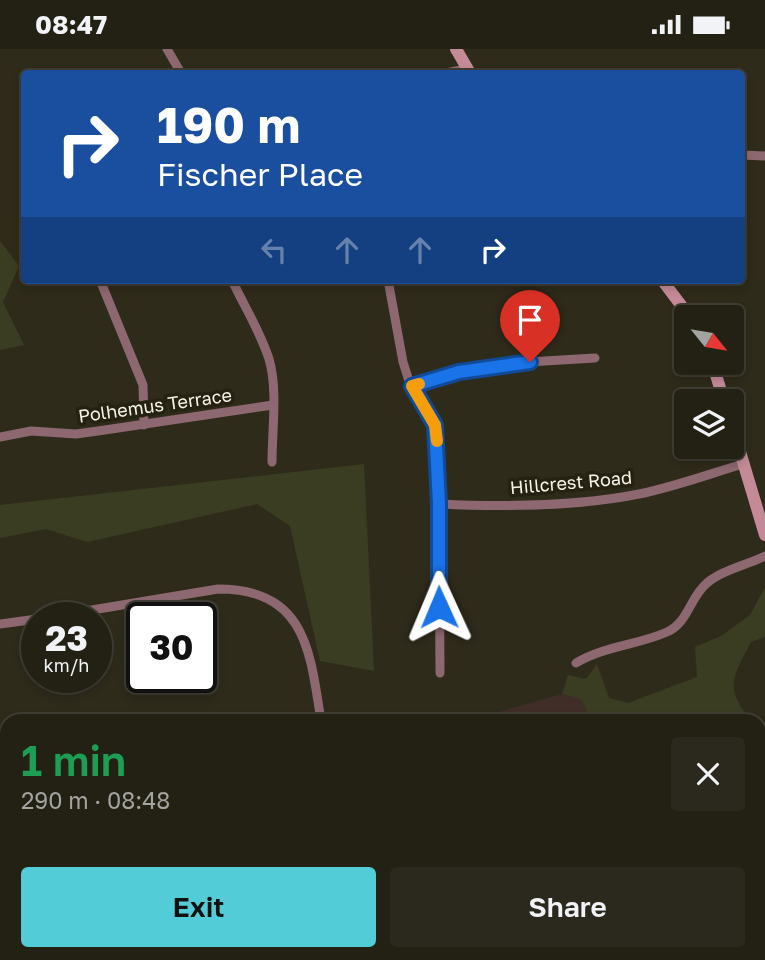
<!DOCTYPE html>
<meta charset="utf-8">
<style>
:root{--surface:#232014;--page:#2b281d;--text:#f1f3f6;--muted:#a3a3a0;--line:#403e34;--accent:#52ccd6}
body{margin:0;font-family:"Golos Text",sans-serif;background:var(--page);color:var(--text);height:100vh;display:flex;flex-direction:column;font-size:26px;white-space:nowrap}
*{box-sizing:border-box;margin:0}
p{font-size:23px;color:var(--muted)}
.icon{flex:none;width:38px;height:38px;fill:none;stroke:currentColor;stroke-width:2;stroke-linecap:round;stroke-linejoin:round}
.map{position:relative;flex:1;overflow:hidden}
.side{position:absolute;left:0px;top:665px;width:766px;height:247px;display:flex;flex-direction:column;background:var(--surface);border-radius:21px 21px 0 0;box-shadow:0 4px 10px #0003,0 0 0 2px var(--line)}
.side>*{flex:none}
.top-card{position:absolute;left:21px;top:21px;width:724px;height:214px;border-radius:7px;box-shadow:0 4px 10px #0003,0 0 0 2px var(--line);background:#1a4fa0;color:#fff;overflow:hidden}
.needle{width:46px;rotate:120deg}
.tools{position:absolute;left:674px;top:256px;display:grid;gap:14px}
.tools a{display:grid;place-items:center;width:70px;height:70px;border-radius:7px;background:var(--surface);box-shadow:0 4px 10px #0003,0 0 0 2px var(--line);font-size:35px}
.speed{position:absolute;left:21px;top:553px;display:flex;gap:14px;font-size:35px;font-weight:700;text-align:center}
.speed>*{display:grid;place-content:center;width:91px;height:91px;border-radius:50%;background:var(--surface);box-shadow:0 4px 10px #0003,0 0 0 2px var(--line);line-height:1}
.speed small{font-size:18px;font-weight:400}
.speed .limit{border:4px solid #111;border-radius:10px;background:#fff;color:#111}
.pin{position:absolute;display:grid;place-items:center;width:60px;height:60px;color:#fff;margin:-72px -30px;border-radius:50% 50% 50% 0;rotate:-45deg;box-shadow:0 0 7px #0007}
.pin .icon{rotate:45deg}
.me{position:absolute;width:77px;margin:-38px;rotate:359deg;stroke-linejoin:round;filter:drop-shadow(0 0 5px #0008)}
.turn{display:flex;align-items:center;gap:24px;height:147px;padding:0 21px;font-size:32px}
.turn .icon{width:91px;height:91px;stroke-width:2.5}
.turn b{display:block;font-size:49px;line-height:60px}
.lanes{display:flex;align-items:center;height:66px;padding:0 21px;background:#0003;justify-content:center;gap:35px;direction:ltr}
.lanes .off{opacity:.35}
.round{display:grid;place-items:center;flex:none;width:74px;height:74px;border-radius:7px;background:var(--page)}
.headline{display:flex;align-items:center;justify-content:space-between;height:119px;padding:0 21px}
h1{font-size:42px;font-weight:600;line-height:52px;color:#1e9e55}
.cta{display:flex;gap:14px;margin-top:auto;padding:14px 21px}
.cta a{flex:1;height:80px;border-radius:7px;background:var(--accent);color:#111;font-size:28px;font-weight:600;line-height:80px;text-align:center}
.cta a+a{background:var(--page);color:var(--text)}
.status{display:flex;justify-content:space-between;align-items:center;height:49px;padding:0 35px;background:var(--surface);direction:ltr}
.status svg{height:19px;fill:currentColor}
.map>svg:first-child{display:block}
.education{fill:#402d28}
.green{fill:#3b3d22}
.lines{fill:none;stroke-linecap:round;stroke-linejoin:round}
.stream{stroke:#4a5962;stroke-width:2.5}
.street{stroke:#8d6870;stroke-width:9}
.secondary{stroke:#c48a97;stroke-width:12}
.route-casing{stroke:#114b97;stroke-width:18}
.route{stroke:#1a73e8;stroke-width:12}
.slow{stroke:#f59e0b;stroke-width:12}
.labels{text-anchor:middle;stroke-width:7;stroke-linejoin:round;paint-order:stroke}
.street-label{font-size:18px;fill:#f6f4e9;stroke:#252211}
</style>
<div class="status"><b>08:47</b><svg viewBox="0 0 49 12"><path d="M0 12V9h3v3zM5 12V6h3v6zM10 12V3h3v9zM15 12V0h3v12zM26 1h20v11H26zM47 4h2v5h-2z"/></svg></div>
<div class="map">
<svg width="765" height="911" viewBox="0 0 765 911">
<rect width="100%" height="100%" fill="#2f2b1b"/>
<!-- education -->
<path class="education" d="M562,645l19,5 7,15 53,7h-174z"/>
<!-- green -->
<g class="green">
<path d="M0,192l19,25 -16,36 21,43 -24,5z"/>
<path d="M364,415l10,207 -54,-10 -30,-135 -33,-22 -170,38 -41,-13 -46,9v-33z"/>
<path d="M765,538v50l-14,5c-19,37 -27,44 0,79h-110l-53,-7 -7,-15 -19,-5 6,-19 18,4 11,-15 12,34 19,5 69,-26 -2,-30 26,-11 29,-21z"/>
<path d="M765,756v151l-9,1 -1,3h-278l3,-6h280v-146z"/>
<path d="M171,905h217v6h-210z"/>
</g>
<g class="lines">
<!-- stream -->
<g class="stream">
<path d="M760,697l5,-3"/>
<path d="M576,911l9,-6"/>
</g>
<!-- street -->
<g class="street">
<path d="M167,0l14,24"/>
<path d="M446,24l20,-4"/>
<path d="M742,106l23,1"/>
<path d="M100,231l43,105 1,40"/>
<path d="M232,231c12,26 28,51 37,79 9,30 3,71 3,103"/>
<path d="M388,231l15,82 6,19 26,44 4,79 1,169"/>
<path d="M412,337l47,-15 52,-8 84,-5"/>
<path d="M0,388l31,-6 45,3 22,-3 175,-26"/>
<path d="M439,455c65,3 136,3 200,-10 35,-7 70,-20 104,-30"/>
<path d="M44,569l174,-29c88,0 92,62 103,132"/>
<path d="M0,575l37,-5"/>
<path d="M576,614c28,-17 62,-18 91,-31 21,-9 23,-35 40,-49 15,-13 40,-18 58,-27"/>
<path d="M0,763l7,-3"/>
<path d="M0,896l7,-2"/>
<path d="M16,905l1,6"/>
</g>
<!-- secondary -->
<g class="secondary">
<path d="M456,0l14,24"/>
<path d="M662,231l28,37"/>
<path d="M712,313l12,39"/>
<path d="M732,376l33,110"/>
</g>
</g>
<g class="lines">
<!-- route casing -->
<g class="route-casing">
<path id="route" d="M439,558v-103l-4,-79 -23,-39 47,-14 71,-10"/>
</g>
<!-- route -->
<use href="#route" class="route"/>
<!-- slow -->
<path class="slow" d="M419,335l-7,2 23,39 2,16"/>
</g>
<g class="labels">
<!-- street labels -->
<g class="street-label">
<text transform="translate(155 357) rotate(-8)" y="6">Polhemus Terrace</text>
<text transform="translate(571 434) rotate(-5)" y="6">Hillcrest Road</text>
</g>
</g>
</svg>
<div class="tools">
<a><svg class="needle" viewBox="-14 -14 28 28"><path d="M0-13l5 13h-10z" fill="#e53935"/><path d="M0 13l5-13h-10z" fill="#a3a3a0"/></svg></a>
<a><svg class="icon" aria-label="layers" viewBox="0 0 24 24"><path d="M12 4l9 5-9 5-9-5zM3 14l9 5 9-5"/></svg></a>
</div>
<div class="speed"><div>23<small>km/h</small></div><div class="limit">30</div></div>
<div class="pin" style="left:530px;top:313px;background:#d93025"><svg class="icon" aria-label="arrive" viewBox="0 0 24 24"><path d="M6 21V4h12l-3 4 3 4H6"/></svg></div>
<svg class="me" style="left:439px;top:558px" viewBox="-20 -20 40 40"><path d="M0-17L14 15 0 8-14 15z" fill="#1a73e8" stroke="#fff" stroke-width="4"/></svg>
<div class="top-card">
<div class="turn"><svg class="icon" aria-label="right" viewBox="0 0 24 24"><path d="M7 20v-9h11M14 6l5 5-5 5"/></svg><div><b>190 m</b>Fischer Place</div></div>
<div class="lanes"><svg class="icon off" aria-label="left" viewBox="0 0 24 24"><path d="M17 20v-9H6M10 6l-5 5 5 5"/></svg><svg class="icon off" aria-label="ahead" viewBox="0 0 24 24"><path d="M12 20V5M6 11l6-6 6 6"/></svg><svg class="icon off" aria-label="ahead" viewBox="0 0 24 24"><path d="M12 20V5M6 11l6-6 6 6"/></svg><svg class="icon" aria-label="right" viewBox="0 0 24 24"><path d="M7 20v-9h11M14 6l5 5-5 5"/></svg></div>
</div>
<section class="side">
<div class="headline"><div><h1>1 min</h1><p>290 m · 08:48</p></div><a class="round"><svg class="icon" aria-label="close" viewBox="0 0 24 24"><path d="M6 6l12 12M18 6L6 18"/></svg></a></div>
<div class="cta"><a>Exit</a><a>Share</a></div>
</section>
</div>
